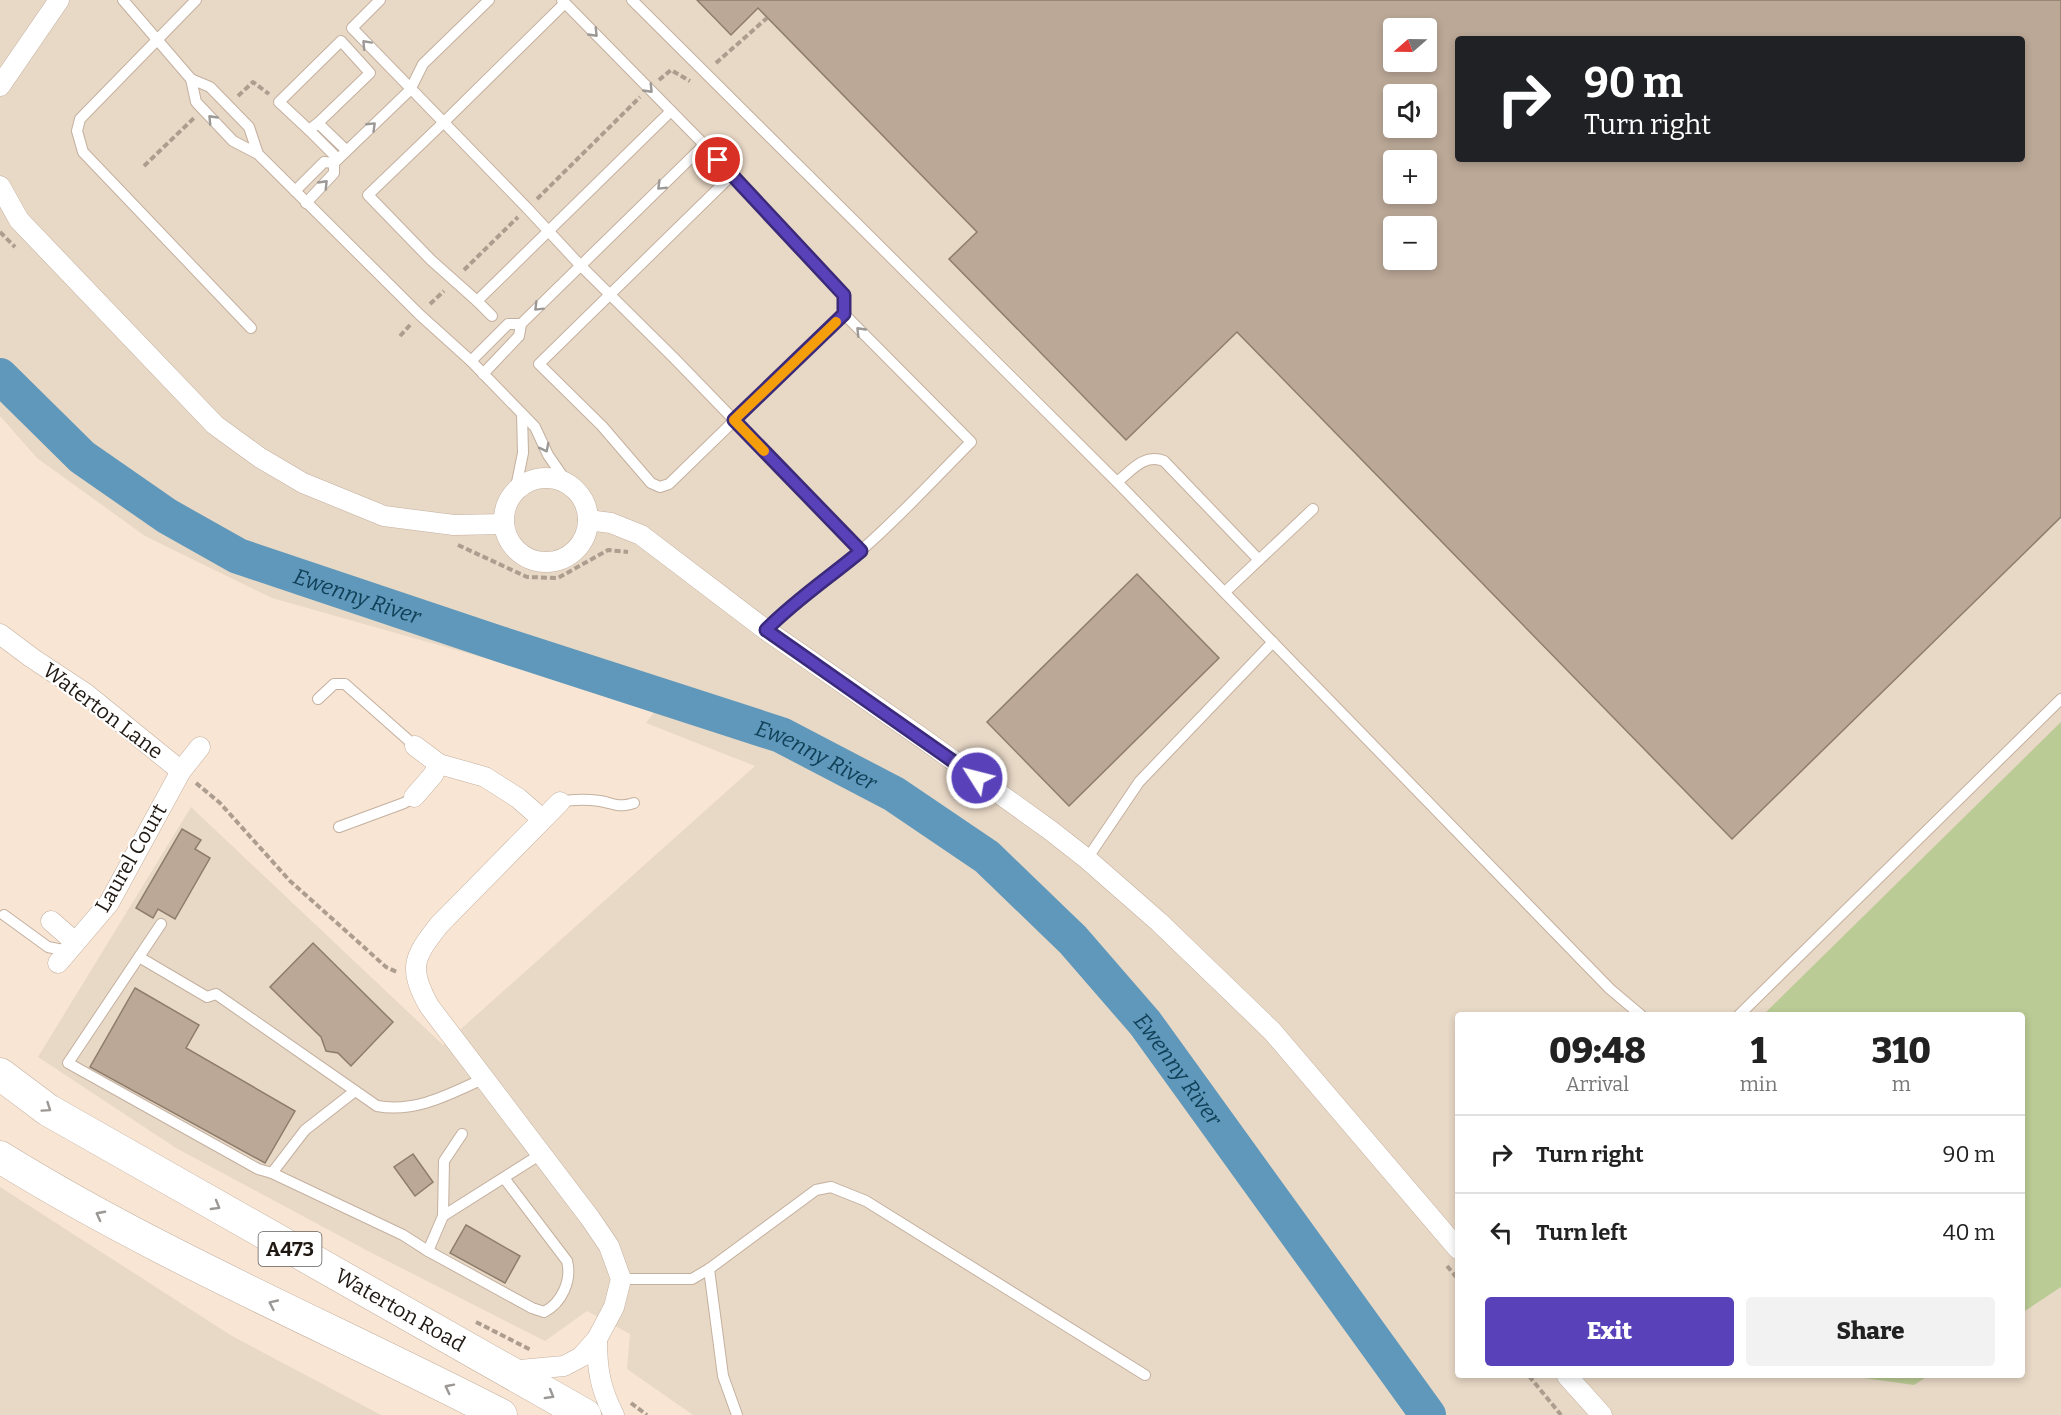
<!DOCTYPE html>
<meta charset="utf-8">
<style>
:root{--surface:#fff;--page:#f2f2f2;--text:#222;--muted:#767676;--line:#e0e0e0;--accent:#5941ba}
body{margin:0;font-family:Bitter,serif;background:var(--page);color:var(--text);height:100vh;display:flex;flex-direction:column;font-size:22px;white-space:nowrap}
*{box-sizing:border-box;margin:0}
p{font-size:20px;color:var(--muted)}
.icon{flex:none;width:33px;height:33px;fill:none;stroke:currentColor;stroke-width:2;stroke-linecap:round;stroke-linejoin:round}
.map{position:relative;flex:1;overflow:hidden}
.details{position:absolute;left:1455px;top:1012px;width:570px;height:366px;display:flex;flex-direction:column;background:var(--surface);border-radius:6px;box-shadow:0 3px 9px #0003}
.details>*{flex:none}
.hud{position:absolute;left:1455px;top:36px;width:570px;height:126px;border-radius:6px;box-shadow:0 3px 9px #0003;background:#202124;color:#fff;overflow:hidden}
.needle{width:39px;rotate:250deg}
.tools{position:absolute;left:1383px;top:18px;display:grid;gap:12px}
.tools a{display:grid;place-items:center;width:54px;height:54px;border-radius:6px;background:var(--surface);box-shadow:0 3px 9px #0003;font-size:30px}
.pin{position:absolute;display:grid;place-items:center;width:51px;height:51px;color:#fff;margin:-26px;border:3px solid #fff;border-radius:50%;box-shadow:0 2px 6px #0007}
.me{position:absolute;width:66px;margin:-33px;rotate:306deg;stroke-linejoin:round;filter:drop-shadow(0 0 4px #0008)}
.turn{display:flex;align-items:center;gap:21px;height:126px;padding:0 30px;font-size:27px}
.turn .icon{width:78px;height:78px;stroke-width:2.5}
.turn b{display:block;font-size:42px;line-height:51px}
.eta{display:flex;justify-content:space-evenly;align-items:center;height:102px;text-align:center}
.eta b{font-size:36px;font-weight:800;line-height:42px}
.primary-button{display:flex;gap:12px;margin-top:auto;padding:12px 30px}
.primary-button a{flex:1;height:69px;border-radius:6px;background:var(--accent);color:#fff;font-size:24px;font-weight:800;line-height:69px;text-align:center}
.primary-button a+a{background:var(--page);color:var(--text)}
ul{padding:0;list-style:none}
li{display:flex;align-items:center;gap:18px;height:78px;padding:0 30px;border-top:2px solid var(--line)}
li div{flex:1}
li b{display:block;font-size:22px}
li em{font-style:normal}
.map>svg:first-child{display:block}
.industrial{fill:#e8d8c6;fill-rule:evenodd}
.green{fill:#bbcb95}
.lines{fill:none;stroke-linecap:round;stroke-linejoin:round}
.river{stroke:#5f98ba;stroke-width:36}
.building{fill:#bba897;stroke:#8f7d6c;stroke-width:1.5;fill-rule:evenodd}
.service-casing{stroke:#c4b09f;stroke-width:12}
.minor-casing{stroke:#c4b09f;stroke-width:21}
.primary-casing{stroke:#c4b09f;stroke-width:33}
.path{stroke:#ac9d8f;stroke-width:4;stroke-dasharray:6 3;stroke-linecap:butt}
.service{stroke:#fff;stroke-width:10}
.minor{stroke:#fff;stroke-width:20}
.primary{stroke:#fff;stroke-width:32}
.oneway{stroke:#9b9895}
.route-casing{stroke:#3a2a79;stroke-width:15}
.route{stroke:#5941ba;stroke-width:10}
.slow{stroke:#f59e0b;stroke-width:10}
.labels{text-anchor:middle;stroke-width:4.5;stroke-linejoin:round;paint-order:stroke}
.shield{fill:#fff;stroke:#635e5a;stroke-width:1.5}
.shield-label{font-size:20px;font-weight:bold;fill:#201913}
.street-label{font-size:21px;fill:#201913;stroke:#fff}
.water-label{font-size:22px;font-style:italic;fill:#104058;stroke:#fff}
</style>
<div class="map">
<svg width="2061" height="1415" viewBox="0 0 2061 1415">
<rect width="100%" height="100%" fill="#f9e5d3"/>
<!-- industrial -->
<g class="industrial">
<path d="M0,0h2061v1415h-1368l-66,-46 3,-35 -43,-23 -42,30 -179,-91 -190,-102 -138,-91 153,-250 252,238 312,-279 -109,-43 12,-16 -386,-109 -127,-62 -108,-78 -37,-42zM1394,28h32v34h-32zM1458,39h564v120h-564zM1394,94h32v34h-32zM1394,160h32v34h-32zM1394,226h32v34h-32zM1458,1016h564v360h-564z"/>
<path d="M0,1187l232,149 149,79h-381z"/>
</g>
<!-- green -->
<g class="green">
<path d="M2061,722v565l-39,26v-297l-259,-1z"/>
<path d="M1849,1376h79l-14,9z"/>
</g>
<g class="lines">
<!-- river -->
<path class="river" id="s1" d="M0,376l82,81 85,59 71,40 259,87 284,92 113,59 93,63 86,83 72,83 283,392"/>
</g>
<!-- building -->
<g class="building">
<path d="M697,0h1364v517l-329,322 -495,-507 -111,108 -177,-181 28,-27 -219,-224 -27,27zM1394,28h32v34h-32zM1458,39h564v120h-564zM1394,94h32v34h-32zM1394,160h32v34h-32zM1394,226h32v34h-32z"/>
<path d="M1137,574l82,84 -150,148 -82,-84z"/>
<path d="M182,829l19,11 -6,9 15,9 -35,61 -17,-10 -5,9 -17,-10z"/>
<path d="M313,943l80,79 -42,44 -13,-13 -12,-2 -5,-14 -51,-50z"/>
<path d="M135,988l64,37 -13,23 109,63 -30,52 -175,-96z"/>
<path d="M413,1154l20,28 -18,14 -21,-29z"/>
<path d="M466,1225l54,31 -15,27 -55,-30z"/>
</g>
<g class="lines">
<!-- service casing -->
<g class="service-casing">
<g id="service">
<path d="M123,0l68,79"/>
<path d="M196,0l-116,119 -3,12 6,21 168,176"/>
<path d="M380,0l-28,28 175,180 53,57 94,93 187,193"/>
<path d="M562,0l171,174"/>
<path d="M632,0l485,482 493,507 32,27"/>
<path d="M309,130l-30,-28 62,-61 29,32 -52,50"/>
<path d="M258,154l-9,-27 -39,-40 -19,-8 5,23 37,39 25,13 162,161 51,46 64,66 13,28 20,29"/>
<path d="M338,159l-29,-29 9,-7 28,27"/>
<path d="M733,174l111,121v19l-175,170 -9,3 -9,-4 -49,-57 -63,-62z"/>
<path d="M295,191l29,-29 10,1"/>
<path d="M306,203l28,-30v-10l76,-73 13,-26 66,-64"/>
<path d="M477,301l-46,-41 -63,-65 75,-72 122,-120"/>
<path d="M492,316l-15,-15 194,-190"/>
<path d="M471,361l37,-37h13"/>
<path d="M483,374l36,-38 2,-12 182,-178"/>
<path d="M1117,482c14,-11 27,-29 47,-21l95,99"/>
<path d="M515,492l8,-39 -1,-39"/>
<path d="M1225,592l88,-83"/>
<path d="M766,630c28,-28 62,-51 92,-77 40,-34 76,-74 113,-111l-127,-128"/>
<path d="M318,699l16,-15h11l70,62"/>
<path d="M560,802c14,-3 26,-3 40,-1 16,3 17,7 34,2"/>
<path d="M339,827l65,-24 10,-6"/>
<path d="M1087,859l52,-77 134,-140"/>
<path d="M4,915l44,32 20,4"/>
<path d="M161,924l-93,139 190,106 14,4"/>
<path d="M139,957l68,40 9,-3 161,112c39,7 73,-12 108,-28"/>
<path d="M1738,1016l323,-317"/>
<path d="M355,1091l-50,39 -33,43 131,62 25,16"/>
<path d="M504,1178l63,83c5,19 -5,42 -23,51l-12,-4 -104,-57 15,-35 98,-62"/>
<path d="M443,1216l1,-55 18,-27"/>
<path d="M709,1269l14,107 14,39"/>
<path d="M621,1279h71l17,-10 107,-79 15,-3 35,14 279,174"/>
</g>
</g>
<!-- minor casing -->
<g class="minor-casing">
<g id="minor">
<path d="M0,86l59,-86"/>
<path d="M0,186l19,34 196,205 44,32 44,26 81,33 70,9 50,-1"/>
<circle cx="546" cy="520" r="42"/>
<path d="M588,520l23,3 30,12 125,95 156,108 128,92 37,29 72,63 113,109 186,218"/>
<path d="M0,634l32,24 53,35 96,78"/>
<path d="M415,746l24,18 46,13 33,21 24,21"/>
<path d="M414,797l19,-22 6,-11"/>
<path d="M51,921l24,21"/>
<path d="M58,963l51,-60 72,-132 19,-24"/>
<path d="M597,1339c0,30 3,49 17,76"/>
<path d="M509,1371l55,-5 17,-9 16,-18 17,-32 7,-28 -12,-33 -19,-28 -161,-212c-21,-38 -16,-48 10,-81l121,-123"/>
<path d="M1567,1376l35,39"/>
</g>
</g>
<!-- primary casing -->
<g class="primary-casing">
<g id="primary">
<path id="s2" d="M0,1074l48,36 537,305"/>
<path d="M0,1157c160,99 334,172 501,258"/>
</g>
</g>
<!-- path -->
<g class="path">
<path d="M716,63l51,-45"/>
<path d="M659,80l12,-10 19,11"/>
<path d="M238,96l15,-14 16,12"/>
<path d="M144,166l50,-48"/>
<path d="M537,199l103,-102"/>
<path d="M0,232l15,15"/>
<path d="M464,270l54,-53"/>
<path d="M430,304l14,-13"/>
<path d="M400,336l10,-11"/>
<path d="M458,545l69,32 31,1 50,-28 20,2"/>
<path d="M196,783l24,20 70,78 96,86 11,5"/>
<path d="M1447,1266l11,13"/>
<path d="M476,1322l55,28"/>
<path d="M1529,1376l32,39"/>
<path d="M631,1403l16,12"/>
</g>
<!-- service -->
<use href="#service" class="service"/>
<!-- minor -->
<use href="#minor" class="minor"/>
<!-- primary -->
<use href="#primary" class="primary"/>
</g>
<!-- one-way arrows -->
<defs><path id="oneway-chevron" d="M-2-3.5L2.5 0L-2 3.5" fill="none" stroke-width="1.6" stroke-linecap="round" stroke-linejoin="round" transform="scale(1.5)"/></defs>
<g class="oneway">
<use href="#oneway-chevron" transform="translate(594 33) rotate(46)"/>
<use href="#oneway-chevron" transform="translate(366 44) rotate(-133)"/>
<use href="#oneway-chevron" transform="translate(649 89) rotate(46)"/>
<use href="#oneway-chevron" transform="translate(212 119) rotate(-134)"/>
<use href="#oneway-chevron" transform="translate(372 126) rotate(-44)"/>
<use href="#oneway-chevron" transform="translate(324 184) rotate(-46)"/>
<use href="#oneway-chevron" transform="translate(661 186) rotate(136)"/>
<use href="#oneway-chevron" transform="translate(538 307) rotate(135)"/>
<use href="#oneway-chevron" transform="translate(860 331) rotate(-134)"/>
<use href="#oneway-chevron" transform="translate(545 448) rotate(63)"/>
<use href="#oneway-chevron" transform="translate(47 1108) rotate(34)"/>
<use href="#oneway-chevron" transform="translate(216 1206) rotate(30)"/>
<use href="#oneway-chevron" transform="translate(100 1215) rotate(-152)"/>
<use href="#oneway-chevron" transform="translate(273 1304) rotate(-155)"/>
<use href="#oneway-chevron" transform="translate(449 1388) rotate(-153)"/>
<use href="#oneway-chevron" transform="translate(550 1395) rotate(30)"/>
</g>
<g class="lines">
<!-- route casing -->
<g class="route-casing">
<path id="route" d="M718,160l126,135v19l-110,106 127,131c-31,26 -67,50 -95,79l211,148"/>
</g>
<!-- route -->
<use href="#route" class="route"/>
<!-- slow -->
<path class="slow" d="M764,451l-30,-31 102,-98"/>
</g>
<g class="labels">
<!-- shield labels -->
<rect class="shield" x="258.5" y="1232" width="63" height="34" rx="4.5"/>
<g class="shield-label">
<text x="290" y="1256">A473</text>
</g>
<!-- street labels -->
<g class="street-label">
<text transform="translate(103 711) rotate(37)" y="7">Waterton Lane</text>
<text transform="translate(131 858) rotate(-60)" y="7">Laurel Court</text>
<text dy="7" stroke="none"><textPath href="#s2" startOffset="465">Waterton Road</textPath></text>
</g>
<!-- water labels -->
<g class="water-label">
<text dy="8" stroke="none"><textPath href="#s1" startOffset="426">Ewenny River</textPath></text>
<text dy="8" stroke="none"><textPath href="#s1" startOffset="912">Ewenny River</textPath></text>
<text dy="8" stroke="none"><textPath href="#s1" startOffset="1398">Ewenny River</textPath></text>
</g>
</g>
</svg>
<div class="tools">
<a><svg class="needle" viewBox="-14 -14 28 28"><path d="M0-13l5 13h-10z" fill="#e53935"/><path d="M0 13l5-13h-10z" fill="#767676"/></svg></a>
<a><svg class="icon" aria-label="sound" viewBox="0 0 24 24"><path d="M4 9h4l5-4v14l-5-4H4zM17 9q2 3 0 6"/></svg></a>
<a>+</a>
<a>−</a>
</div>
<div class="pin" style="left:718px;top:160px;background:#d93025"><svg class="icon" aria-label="arrive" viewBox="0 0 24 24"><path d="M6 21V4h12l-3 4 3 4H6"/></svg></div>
<svg class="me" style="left:977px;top:778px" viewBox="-20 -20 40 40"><circle r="17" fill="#5941ba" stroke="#fff" stroke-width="3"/><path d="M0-11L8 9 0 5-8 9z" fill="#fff"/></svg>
<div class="hud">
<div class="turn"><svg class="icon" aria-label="right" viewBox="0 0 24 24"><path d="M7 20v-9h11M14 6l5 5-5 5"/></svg><div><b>90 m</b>Turn right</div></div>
</div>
<section class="details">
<div class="eta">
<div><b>09:48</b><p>Arrival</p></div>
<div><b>1</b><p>min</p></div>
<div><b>310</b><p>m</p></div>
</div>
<ul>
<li><svg class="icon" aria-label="right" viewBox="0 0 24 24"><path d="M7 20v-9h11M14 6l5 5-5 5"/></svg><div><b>Turn right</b></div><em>90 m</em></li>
<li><svg class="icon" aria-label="left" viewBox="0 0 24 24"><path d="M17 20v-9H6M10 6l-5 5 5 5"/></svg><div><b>Turn left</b></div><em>40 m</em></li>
</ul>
<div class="primary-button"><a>Exit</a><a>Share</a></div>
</section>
</div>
